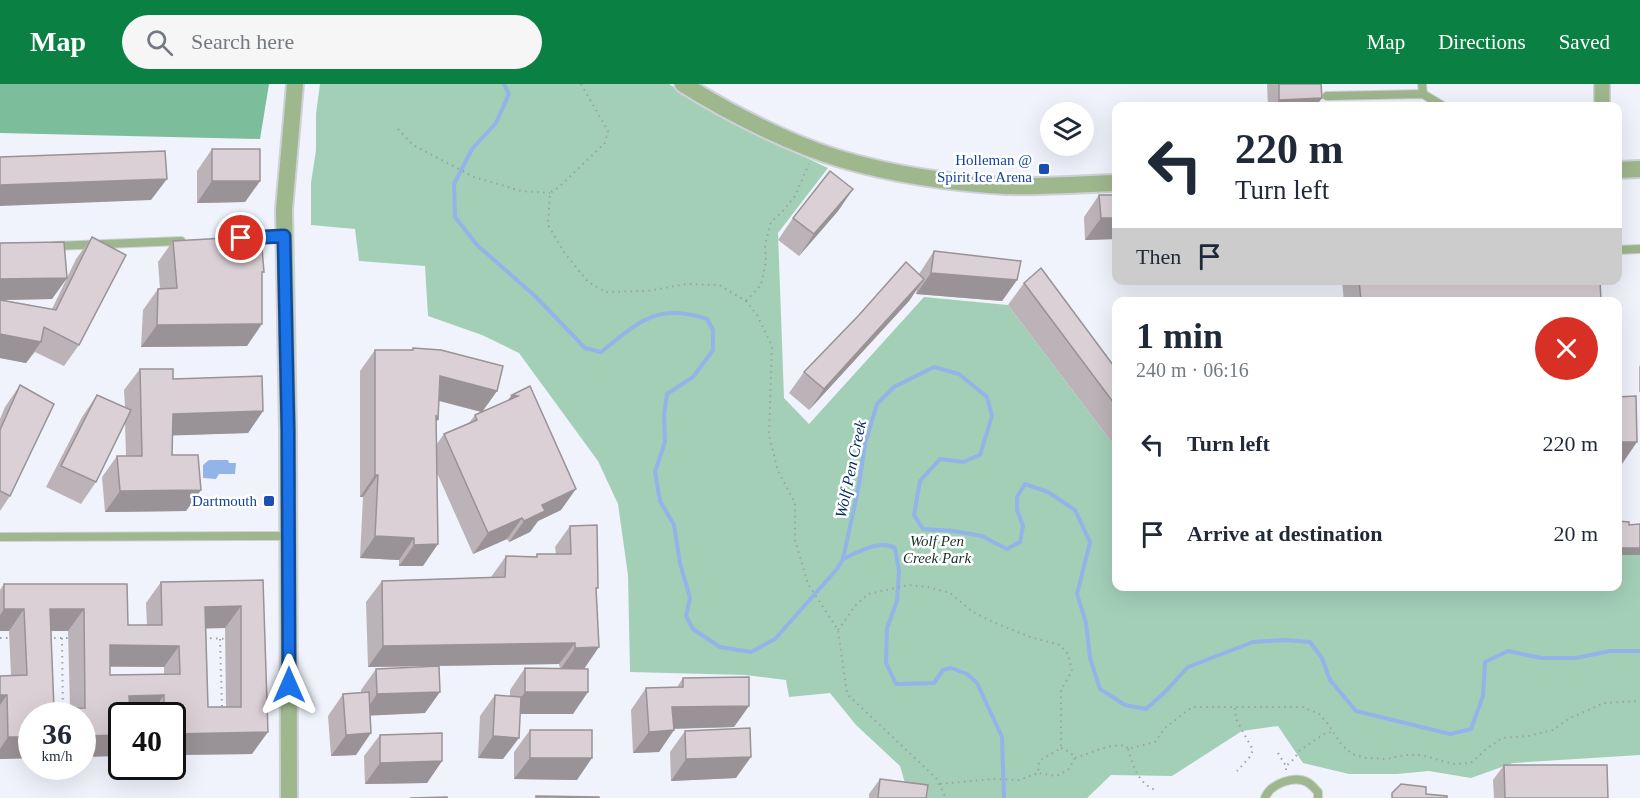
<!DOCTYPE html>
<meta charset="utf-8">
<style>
:root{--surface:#fff;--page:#f6f6f7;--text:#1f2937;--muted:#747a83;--accent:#0b8043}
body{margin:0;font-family:Georgia,serif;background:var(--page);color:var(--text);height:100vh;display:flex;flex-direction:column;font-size:22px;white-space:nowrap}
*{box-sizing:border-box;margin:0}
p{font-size:20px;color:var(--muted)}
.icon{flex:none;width:33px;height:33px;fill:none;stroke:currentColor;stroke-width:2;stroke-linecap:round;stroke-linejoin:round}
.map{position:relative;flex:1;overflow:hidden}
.sheet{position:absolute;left:1112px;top:213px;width:510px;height:294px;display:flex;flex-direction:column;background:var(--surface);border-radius:12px;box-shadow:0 6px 24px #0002}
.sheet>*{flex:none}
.hud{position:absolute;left:1112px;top:18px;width:510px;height:183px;border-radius:12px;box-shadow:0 6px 24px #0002;background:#fff;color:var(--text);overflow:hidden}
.tools{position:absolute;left:1040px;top:18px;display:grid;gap:12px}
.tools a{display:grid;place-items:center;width:54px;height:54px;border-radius:50%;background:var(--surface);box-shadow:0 6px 24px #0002;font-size:30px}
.speed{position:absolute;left:18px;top:618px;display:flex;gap:12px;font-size:30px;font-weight:700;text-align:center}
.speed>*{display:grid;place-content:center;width:78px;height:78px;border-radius:50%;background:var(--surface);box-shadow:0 6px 24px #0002;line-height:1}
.speed small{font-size:15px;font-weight:400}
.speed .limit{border:3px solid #111;border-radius:9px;background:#fff;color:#111}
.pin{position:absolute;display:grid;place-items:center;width:51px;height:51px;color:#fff;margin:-26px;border:3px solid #fff;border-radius:50%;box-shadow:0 2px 6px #0007}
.me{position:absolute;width:66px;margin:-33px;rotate:0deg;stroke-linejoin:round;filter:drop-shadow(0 0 4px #0008)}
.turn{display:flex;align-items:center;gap:21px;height:126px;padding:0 24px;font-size:27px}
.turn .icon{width:78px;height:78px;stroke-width:2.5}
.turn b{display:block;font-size:42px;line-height:51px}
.then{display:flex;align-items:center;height:57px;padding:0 24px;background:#0003;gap:12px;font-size:22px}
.round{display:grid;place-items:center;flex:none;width:63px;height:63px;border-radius:32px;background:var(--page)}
.head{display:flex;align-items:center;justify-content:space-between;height:102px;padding:0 24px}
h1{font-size:36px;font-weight:700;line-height:45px}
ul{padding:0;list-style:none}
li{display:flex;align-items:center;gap:18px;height:90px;padding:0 24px}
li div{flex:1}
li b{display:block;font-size:22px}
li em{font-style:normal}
header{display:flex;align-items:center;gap:36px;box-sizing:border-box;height:84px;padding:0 30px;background:var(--accent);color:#fff}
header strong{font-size:28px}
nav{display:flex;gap:33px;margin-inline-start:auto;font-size:21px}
.search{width:420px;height:54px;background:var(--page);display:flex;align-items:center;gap:15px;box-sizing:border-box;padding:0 21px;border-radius:33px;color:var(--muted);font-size:22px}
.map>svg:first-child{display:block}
.green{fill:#a3cfb7}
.forest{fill:#7cbd9c}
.water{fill:#93b4e8}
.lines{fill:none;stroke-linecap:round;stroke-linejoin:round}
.stream{stroke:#93b4e8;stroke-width:4}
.service-casing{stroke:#ced1d9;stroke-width:10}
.minor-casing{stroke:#ced1d9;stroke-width:18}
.tertiary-casing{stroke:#ced1d9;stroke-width:20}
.path{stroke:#9ea1a7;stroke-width:2;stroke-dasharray:1.5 4.5;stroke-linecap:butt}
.service{stroke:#9fb78d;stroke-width:8}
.minor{stroke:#9fb78d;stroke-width:15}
.tertiary{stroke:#9fb78d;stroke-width:16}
.wall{fill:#bbb3b8;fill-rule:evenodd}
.shaded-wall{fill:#999296}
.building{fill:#dad0d6;stroke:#999296;stroke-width:1.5;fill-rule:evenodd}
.route-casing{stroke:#114b97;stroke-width:15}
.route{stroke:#1a73e8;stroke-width:10}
.transit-dot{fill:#1a4fb4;stroke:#fff;stroke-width:2}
.labels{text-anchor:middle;stroke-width:5;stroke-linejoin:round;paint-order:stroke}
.transit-label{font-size:15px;fill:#164399;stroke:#fff;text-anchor:end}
.park-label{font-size:15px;font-style:italic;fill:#123022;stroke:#fff}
.water-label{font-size:16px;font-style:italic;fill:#032b66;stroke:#fff}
</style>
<header>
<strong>Map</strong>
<div class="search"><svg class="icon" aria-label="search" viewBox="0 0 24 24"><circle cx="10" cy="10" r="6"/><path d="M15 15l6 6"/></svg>Search here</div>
<nav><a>Map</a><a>Directions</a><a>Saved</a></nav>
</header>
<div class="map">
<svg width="1640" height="714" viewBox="0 0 1640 714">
<rect width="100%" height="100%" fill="#f0f3fc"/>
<!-- green -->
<path class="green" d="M320,0h349c49,34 105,59 159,84l-50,65 6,165 25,26 115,-127 84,8 108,143v138h501v-31h23v200l-127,8 -42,15 -42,-7 -32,3h-48l-46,-11 -25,-37 -36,5 -70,45 -61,-1 -24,23h-169l-11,-8 -7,-24 -44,-41 -26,-32 -41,4 -3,-17 -41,-5 -115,-3 -2,-97 -10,-71 -20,-43 -79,-108 -37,-18 -54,-19 -3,-50 -66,-5 -4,-32 -44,-4v-42l5,-33v-36z"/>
<!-- forest -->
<path class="forest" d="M0,0h269l-9,55 -260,-6z"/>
<!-- water -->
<path class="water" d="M209,376h19l1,3h7l-1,11h-16l-3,5 -13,-1v-13z"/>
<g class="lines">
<!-- stream -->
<g class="stream">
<path d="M504,0l5,10 -13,29 -24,26 -18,35 1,33 22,28 58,51 50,52 16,4c38,-30 56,-50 106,-33l6,11v20l-20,27 -26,17 -3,21 1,27 -10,30 5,29 14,24 6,38 10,35 -4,18 7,13 27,18 31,5 24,-13 62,-70 6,-10 16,-74 6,-41 12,-40 17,-17 40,-20 25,7 28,23 5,19 -12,39 -17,7 -23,-3 -20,22 -6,34 9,14 31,2 28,5 25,13 13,-7 3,-16 -6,-16v-13l8,-13 23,8 27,18 15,32 -13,52 9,29 4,35 10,31 25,16 21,4 19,-17 23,-25 65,-25 32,-2 25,2 12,16 8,22 26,31 94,23 21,-5 12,-33 2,-34 23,-11 33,7h35l34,-7h30"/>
<path d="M843,475c15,-7 37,-20 52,-11l4,23 -2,30 -10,27 -1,35 10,21 38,-1 9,-13 8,-2 16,6 10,9 25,54 2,61"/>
</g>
<!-- service casing -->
<g class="service-casing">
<g id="service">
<path d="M1422,0l1,10"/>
<path d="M1327,12l96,-2 20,12"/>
<path d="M253,153l31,-1"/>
<path d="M55,162l126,-5"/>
<path d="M1617,166l23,-1"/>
<path d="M0,453l288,-1"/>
<path d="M1265,714c5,-14 29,-23 42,-16 4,2 8,7 11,10v6"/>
</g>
</g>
<!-- minor casing -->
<g class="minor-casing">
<path id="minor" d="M1602,0v22"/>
</g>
<!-- tertiary casing -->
<g class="tertiary-casing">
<g id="tertiary">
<path d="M683,0c46,29 109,61 161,76 52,15 109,23 162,26 36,1 74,-2 110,-3"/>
<path d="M1617,86l23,-1"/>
<path d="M289,714l-1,-367 -4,-221 11,-126"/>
</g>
</g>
<!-- path -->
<g class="path">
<path d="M581,0l27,47 -3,12 -46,44 -9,6 -2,32 16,27 24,30 18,10 41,-1 40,-7 32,1 27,16 11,14 15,31 -3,89 9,36 17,32v37l13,44 30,46 9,64 89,84 10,20"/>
<path d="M398,45l15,16 61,32 47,14 29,2"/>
<path d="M746,217l15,-16 5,-24 -1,-16 6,-23 12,-11 12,-15 14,-32"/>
<path d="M838,546l17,-24 13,-12 41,-9 19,2 22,6 23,19 20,10 37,15 30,8 8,9 4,17 -11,19v58"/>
<path d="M0,554h10"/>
<path d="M48,554h22"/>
<path d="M62,554l1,78"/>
<path d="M204,554l25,1"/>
<path d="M220,555l2,69"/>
<path d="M1235,624l1,11 17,31 -4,8 -12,13"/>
<path d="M1061,664l9,4 5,6 -6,11 -12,7 -19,-3 1,-12z"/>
<path d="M1128,665c6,18 9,33 27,41"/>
<path d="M1278,669l8,13"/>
<path d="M1075,674c17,-5 34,-15 51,-12l2,3 27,-7 10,-14 27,-21h111l16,7 9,10 13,20 11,10 14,4 21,1 18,-4h16l32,9 18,-1 14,-13 17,-12 26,-2 25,-6 15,-11 36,-16 36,-2"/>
<path d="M1286,686v-4l9,-8 4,-7 28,-19 7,1"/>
<path d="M940,700l52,-5 27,1 19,-7"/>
</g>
<!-- service -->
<use href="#service" class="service"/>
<!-- minor -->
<use href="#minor" class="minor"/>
<!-- tertiary -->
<use href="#tertiary" class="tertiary"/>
</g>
<!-- wall -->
<g class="wall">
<path d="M1267,0h54l1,14 -6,8h-48z"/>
<path d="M212,65l48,32 -15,21 -48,1v-32z"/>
<path d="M853,105l-15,22 -39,45 -21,-16 15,-22z"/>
<path d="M1099,111l17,44 -31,1 -1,-23z"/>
<path d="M92,153l-13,108 -15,21 -29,-14 -9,11 -26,-5v-115l67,35 -15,21 -48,1 48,9 24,-50z"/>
<path d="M173,157l74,105 -106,1 2,-37 15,-21h2l-2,-27z"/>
<path d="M934,167l83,29 -15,21 -86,-7 1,-5 -8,12 -100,109 -20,-17 15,-21 115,-98z"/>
<path d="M1342,196h258l1,22h-257z"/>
<path d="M1024,199l92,86v79l-108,-143z"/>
<path d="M413,264l84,43 -15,21 25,-11 5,-6 49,115 -23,11 -8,11 -21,10 -2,-3 -34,15 -36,-81 -14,93h-24v-6l-39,-2 3,-61h-3v-126l15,-21h37zM439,317l42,11 -6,3 -6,8 -25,11 -8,11v-23l2,-2z"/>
<path d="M1640,281v27h-1v-25z"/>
<path d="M140,285l33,10 90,32 -15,22 -75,2 -1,20 29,35 -15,21 -81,1 -3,-35 15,-21h9l-1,-34 -29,60 -15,22 -35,-17 36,-70 15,-22 28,12 -1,-17z"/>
<path d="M20,301l-10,111 -10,15v-92l5,-12z"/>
<path d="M570,442l28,62 -2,2 -12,79 -11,45h-53l-17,45 -25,-1 2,-42 15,-21 15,1v-6l15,-22h35l-1,-4 -191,3 -2,-65 16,-21 109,-4 15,-21 29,1 2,-3h19l-1,-7z"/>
<path d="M263,496l-11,174 -80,1v-39h-50l-7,40 -115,3v-83l11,-1 -2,-44h-9v-41l4,-6h123l1,41h19l-1,-22 15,-21zM206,544h19l1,79h-18zM51,547h17l2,78h-16zM110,583h54v7l-54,1z"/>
<path d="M376,585l49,44 -55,2 -14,40 -25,1 -3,-40 15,-22 18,-1v-3z"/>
<path d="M683,594l51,49 -60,2v1l-15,22 -26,1 -2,-43 15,-22 31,-1z"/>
<path d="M530,646l47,50 -63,-1v-27z"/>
<path d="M685,647l51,47 -65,3 -1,-29z"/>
<path d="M380,651l62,26 -15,22 -62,1 -1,-28z"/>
<path d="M1504,681l104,33h-114l-1,-18z"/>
<path d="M880,695l46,19h-57v-4z"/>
</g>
<!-- shaded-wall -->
<g class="shaded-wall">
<path d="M1322,14l-6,8h-42l5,-6z"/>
<path d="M167,95l-16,21 -151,6v-21z"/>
<path d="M212,97h48l-15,21 -48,1z"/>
<path d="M853,105l-15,22 -39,45 15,-22z"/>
<path d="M1101,134h15v21l-31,1z"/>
<path d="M931,189l86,7 -15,21 -86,-7z"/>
<path d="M67,194l-15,21 -52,1v-21z"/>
<path d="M924,195l-15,22 -100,109 15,-21z"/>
<path d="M262,240l-15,22 -106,1 16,-22z"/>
<path d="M0,250l41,8 -15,21 -26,-5z"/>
<path d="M440,292l57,15 -15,21 -57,-15z"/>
<path d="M512,311l6,1 -21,20z"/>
<path d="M263,327l-15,22 -90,3 15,-22z"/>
<path d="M1617,358h20l-15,22h-5z"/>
<path d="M375,391h3l-15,22h-3z"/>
<path d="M576,405l-15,21 -23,11 -8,11 -21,10 15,-21 18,-16z"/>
<path d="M201,406l-15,21 -81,1 15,-21z"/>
<path d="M522,434l-15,21 -34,15 15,-21z"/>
<path d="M375,452l39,2 -15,22 -39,-2z"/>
<path d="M438,460l-15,22h-24l15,-21z"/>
<rect x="1617" y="464" width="23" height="7"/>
<path d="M241,522l-16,22 -35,1 15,-22z"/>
<path d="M4,525h20l-15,22h-9v-16z"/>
<path d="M50,525h34l-16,22h-33z"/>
<path d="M575,559l-16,21 -191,3 15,-21z"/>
<path d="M110,561l69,1 -15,21 -70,-1z"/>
<path d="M599,563l-15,22 -24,1 15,-22z"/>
<path d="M440,608l-15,21 -63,3 15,-22z"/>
<path d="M525,608h63l-15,22h-63z"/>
<path d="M0,611h7l-7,10z"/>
<path d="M164,611l-14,21h-28l7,-20z"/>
<path d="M749,622l-15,21 -77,2 15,-22z"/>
<path d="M674,646l-15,22 -26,1 16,-21z"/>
<path d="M268,648l-16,22 -80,1v-21z"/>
<path d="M371,649l-15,22 -25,1 15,-21z"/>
<path d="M122,651v12l-7,9 -33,1v-21z"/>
<path d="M493,652l26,2 -16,21 -25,-1z"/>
<path d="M8,653h24v21l-32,1v-10z"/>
<path d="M751,673l-15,21 -65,3 15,-22z"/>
<path d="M530,674h62l-15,22 -63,-1z"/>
<path d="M442,677l-15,22 -62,1 15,-21z"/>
</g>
<!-- building -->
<g class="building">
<path d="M1279,0h42l1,14 -43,2z"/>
<rect x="212" y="65" width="48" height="32"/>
<path d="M165,67l2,28 -167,6v-28z"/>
<path d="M830,87l23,18 -39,45 -21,-16z"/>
<path d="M1099,111h17v23h-15z"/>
<path d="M261,152l3,36h-2v52l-105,1 1,-36 19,-1 -4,-47z"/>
<path d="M92,153l34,18 -47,90 -35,-18 -3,15 -41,-8v-34l56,10z"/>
<path d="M64,158l3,36 -67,1v-36z"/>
<path d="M934,167l87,10 -4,19 -86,-7z"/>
<path d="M906,178l18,17 -100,110 -20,-17 55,-57z"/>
<path d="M1041,184l75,101v37l-92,-123z"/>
<path d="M1359,196h241l1,22 -240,-1z"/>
<path d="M413,264l28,2 62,16 -6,25 -57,-15 -2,44 -2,-5 2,129 -24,1v-7l-39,-2 3,-61h-3v-125h38z"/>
<path d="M140,285h33v10l89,-3 1,35 -90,3 -1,41h26l3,35 -81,1 -3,-35h25z"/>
<path d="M20,301l34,19 -44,92 -10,-5v-61z"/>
<path d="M530,302l46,103 -34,16 3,6 -21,10 -2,-3 -34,15 -44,-99 33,-14 -2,-5 43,-19 -6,-1z"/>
<path d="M97,311l34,15 -35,72 -35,-16z"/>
<path d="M1636,312l1,46h-20v-45z"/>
<path d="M1617,437l12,1v3l11,-1v24h-23z"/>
<path d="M597,441l1,63h-2l3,59 -24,1v-5l-192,3 -1,-65 123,-4 1,-21 31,1v-3h34l-1,-28z"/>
<path d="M263,496l5,152 -96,2v-18h-8v-21l-35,1 1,20h-8v19l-40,1v-20h-50v21h-24l-1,-42h-7v-19l27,-1 -3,-66h-20v-25h123l1,41h34l-1,-43zM241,522v101h-33l-3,-100zM50,525h34l1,99 -31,1zM110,561l69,1 1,28 -70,1z"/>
<path d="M439,582l1,26 -63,2 -1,-25z"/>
<path d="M525,584l63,1v23h-63z"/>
<path d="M749,593v29l-77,1 2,23 -25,2 -3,-44 37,-1v-9z"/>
<path d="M369,608l2,41 -25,2 -3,-41z"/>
<path d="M495,611l26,2 -2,41 -26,-2z"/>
<path d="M750,644l1,29 -65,2 -1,-28z"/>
<rect x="530" y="646" width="62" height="28"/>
<path d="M442,649v28l-62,2v-28z"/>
<path d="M1504,681h103l1,33h-103z"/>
<path d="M880,695l48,6 -2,13h-48z"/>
<path d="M1401,700l25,3v7l21,2v2h-55v-5z"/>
<path d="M536,712l63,1v1h-63z"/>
<path d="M447,713v1h-37z"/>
</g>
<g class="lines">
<!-- route casing -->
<g class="route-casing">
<path id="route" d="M241,154l43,-2 4,195 1,254"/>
</g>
<!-- route -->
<use href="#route" class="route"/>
</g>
<!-- markers -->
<g class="transit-dot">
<rect x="1038" y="79" width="12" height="12" rx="3"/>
<rect x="263" y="411" width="12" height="12" rx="3"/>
</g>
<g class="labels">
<!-- transit labels -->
<g class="transit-label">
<text x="1032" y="81">Holleman @<tspan x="1032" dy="17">Spirit Ice Arena</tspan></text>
<text x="257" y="422">Dartmouth</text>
</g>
<!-- park labels -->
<g class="park-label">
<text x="937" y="462">Wolf Pen<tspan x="937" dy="17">Creek Park</tspan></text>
</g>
<!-- water labels -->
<g class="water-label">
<text transform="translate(850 385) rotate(-78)" y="6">Wolf Pen Creek</text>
</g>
</g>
</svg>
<div class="tools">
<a><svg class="icon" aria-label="layers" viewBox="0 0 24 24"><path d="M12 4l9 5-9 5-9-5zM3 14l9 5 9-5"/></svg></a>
</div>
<div class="speed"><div>36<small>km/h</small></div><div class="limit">40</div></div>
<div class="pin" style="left:241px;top:154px;background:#d93025"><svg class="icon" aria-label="arrive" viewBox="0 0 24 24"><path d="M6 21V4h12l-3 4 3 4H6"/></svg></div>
<svg class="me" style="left:289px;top:601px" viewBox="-20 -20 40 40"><path d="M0-17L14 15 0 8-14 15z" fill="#1a73e8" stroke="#fff" stroke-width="4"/></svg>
<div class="hud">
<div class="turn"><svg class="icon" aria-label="left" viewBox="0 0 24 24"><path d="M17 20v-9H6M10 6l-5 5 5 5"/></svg><div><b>220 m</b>Turn left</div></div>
<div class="then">Then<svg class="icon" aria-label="arrive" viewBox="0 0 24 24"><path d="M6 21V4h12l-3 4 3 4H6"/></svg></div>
</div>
<section class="sheet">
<div class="head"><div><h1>1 min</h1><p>240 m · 06:16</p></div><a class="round" style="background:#d93025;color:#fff"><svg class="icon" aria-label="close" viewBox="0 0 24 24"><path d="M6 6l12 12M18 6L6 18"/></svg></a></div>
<ul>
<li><svg class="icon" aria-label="left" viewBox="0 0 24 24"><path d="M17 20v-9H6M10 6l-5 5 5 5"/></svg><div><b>Turn left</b></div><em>220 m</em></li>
<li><svg class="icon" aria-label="arrive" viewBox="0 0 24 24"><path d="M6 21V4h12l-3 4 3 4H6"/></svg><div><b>Arrive at destination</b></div><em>20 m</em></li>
</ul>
</section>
</div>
